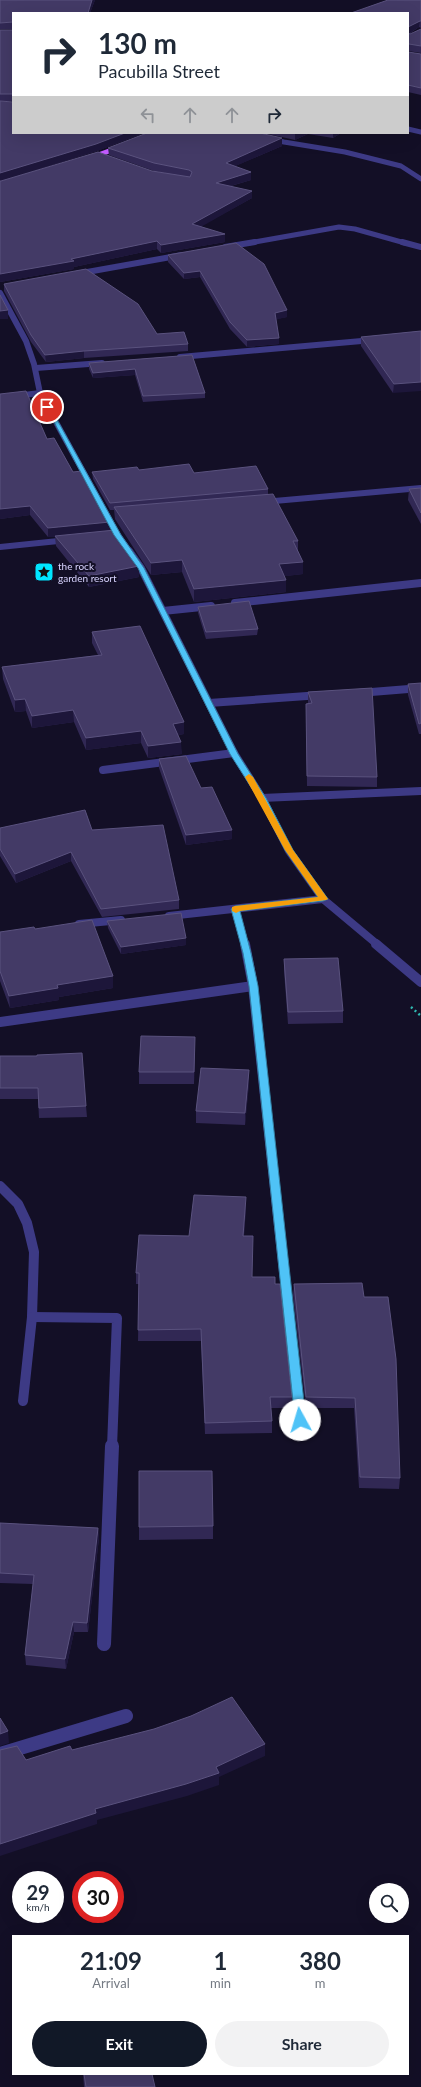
<!DOCTYPE html>
<style>
:root{--surface:#fff;--page:#f2f2f3;--text:#1f2937;--muted:#747a83;--accent:#111827}
body{margin:0;font-family:Lato,sans-serif;background:var(--page);color:var(--text);height:100vh;display:flex;flex-direction:column;font-size:15px;white-space:nowrap}
*{box-sizing:border-box;margin:0}
p{font-size:13px;color:var(--muted)}
.icon{flex:none;width:22px;height:22px;fill:none;stroke:currentColor;stroke-width:2;stroke-linecap:round;stroke-linejoin:round}
.map{position:relative;flex:1;overflow:hidden}
.panel{position:absolute;left:12px;top:1935px;width:397px;height:140px;display:flex;flex-direction:column;background:var(--surface);border-radius:0px;box-shadow:0 4px 16px #0002}
.panel>*{flex:none}
.hud{position:absolute;left:12px;top:12px;width:397px;height:122px;border-radius:0px;box-shadow:0 4px 16px #0002;background:#fff;color:var(--text);overflow:hidden}
.fabs{position:absolute;left:369px;top:1883px;display:grid;gap:8px}
.fabs a{display:grid;place-items:center;width:40px;height:40px;border-radius:50%;background:var(--surface);box-shadow:0 4px 16px #0002;font-size:20px}
.speed{position:absolute;left:12px;top:1871px;display:flex;gap:8px;font-size:20px;font-weight:700;text-align:center}
.speed>*{display:grid;place-content:center;width:52px;height:52px;border-radius:50%;background:var(--surface);box-shadow:0 4px 16px #0002;line-height:1}
.speed small{font-size:10px;font-weight:400}
.speed .limit{border:6px solid #d22;background:#fff;color:#111}
.pin{position:absolute;display:grid;place-items:center;width:34px;height:34px;color:#fff;margin:-17px;border:2px solid #fff;border-radius:50%;box-shadow:0 1px 4px #0007}
.me{position:absolute;width:44px;margin:-22px;rotate:354deg;stroke-linejoin:round;filter:drop-shadow(0 0 3px #0008)}
.turn{display:flex;align-items:center;gap:14px;height:84px;padding:0 20px;font-size:18px}
.turn .icon{width:52px;height:52px;stroke-width:2.5}
.turn b{display:block;font-size:28px;line-height:34px}
.lanes{display:flex;align-items:center;height:38px;padding:0 20px;background:#0003;justify-content:center;gap:20px;direction:ltr}
.lanes .off{opacity:.35}
.eta{display:flex;justify-content:space-evenly;align-items:center;height:68px;text-align:center}
.eta b{font-size:24px;font-weight:700;line-height:28px}
.primary-button{display:flex;gap:8px;margin-top:auto;padding:8px 20px}
.primary-button a{flex:1;height:46px;border-radius:24px;background:var(--accent);color:#fff;font-size:16px;font-weight:700;line-height:46px;text-align:center}
.primary-button a+a{background:var(--page);color:var(--text)}
.map>svg:first-child{display:block}
.lines{fill:none;stroke-linecap:round;stroke-linejoin:round}
.path{stroke:#2fb8b0;stroke-width:2.5;stroke-dasharray:2 3;stroke-linecap:butt}
.minor-far4{stroke:#3d3a85;stroke-width:5}
.minor-far3{stroke:#3d3a85;stroke-width:6}
.minor-far2{stroke:#3d3a85;stroke-width:8}
.minor-far1{stroke:#3d3a85;stroke-width:10}
.minor{stroke:#3d3a85;stroke-width:14}
.major{stroke:#c25bff;stroke-width:5}
.wall{fill:#312854}
.shaded-wall{fill:#1d163a}
.building{fill:#433a66;stroke:#5a527e}
.route{fill:#4fc3f7;stroke:#337fa1}
.slow{fill:#f59e0b}
.labels{text-anchor:middle;stroke-width:4;stroke-linejoin:round;paint-order:stroke}
.far-poi-label{font-size:10px;fill:#d9d4ff;stroke:#130f26;text-anchor:start}
</style>
<div class="map">
<svg width="421" height="2087" viewBox="0 0 421 2087">
<rect width="100%" height="100%" fill="#130f26"/>
<g class="lines">
<!-- path -->
<path class="path" d="M411,1007l10,9"/>
<!-- minor-far4 -->
<g class="minor-far4">
<path d="M408,129l13,3"/>
<path d="M245,133l39,9 61,10 56,14 20,13"/>
<path d="M249,243l90,-16 16,2 50,14"/>
</g>
<!-- minor-far3 -->
<g class="minor-far3">
<path d="M402,242l19,5"/>
<path d="M225,247l30,-5"/>
<path d="M76,274l106,-19"/>
<path d="M0,293l26,48 8,23 6,29 78,142 12,17"/>
<path d="M180,357l193,-17"/>
<path d="M36,368l66,-5"/>
<path d="M0,398l40,-5"/>
<path d="M263,502l158,-14"/>
<path d="M0,547l68,-7"/>
</g>
<!-- minor-far2 -->
<g class="minor-far2">
<path d="M129,551l12,17 93,185 28,45 27,53 34,48 55,46"/>
<path d="M235,603l186,-20"/>
<path d="M163,611l48,-5"/>
<path d="M359,693l62,-5"/>
<path d="M209,703l112,-8"/>
<path d="M103,770l131,-17"/>
<path d="M262,798l159,-7"/>
<path d="M235,909l10,36"/>
<path d="M169,916l154,-17"/>
<path d="M79,924l42,-4"/>
</g>
<!-- minor-far1 -->
<g class="minor-far1">
<path d="M245,944l8,42 47,434"/>
<path d="M376,944l45,38"/>
<path d="M0,1022l253,-36"/>
<path d="M0,1186l18,18 9,19 7,29 -2,65 -9,84"/>
<path d="M32,1317l85,1 -5,129"/>
</g>
<!-- minor -->
<g class="minor">
<path d="M104,1644l8,-198"/>
<path d="M0,1754l126,-38"/>
</g>
<!-- major -->
<path class="major" d="M90,158l30,-11"/>
</g>
<!-- wall -->
<g class="wall">
<path d="M0,0h95l-5,13h-77v16h-13z"/>
<path d="M388,0h33v28l-2,-1 -10,7h1l11,-5v24l-13,-2z"/>
<rect x="0" y="30" width="13" height="71"/>
<path d="M408,52l13,2v41l-13,-3z"/>
<path d="M0,101l13,32h131l-47,18 -97,30h1l151,-10 19,3 -17,-3 -45,-16 -1,-7 174,-10v8l-47,20 16,14 -20,6 21,12 -51,28 24,16 -64,11 -4,-4 -83,18v2l-74,13z"/>
<path d="M264,133h77l-8,5 -25,-4 -13,6z"/>
<path d="M236,243l51,74 -11,2 3,25 -32,3 -17,-18 -30,-52 -16,2 -16,-17v-7z"/>
<path d="M4,284l153,50 31,10v7l-104,7 -38,4 -15,-20 -27,-51z"/>
<path d="M421,331l-28,62 -32,-47v-9z"/>
<path d="M192,355l13,38v5l-62,4 -8,-27 -42,3 -4,-9v-6z"/>
<path d="M0,394l47,45 26,33 37,58 29,47 -50,10 -33,-41 -1,-9h-7l-18,-22 -30,4z"/>
<path d="M139,470l55,3 74,16v5l30,47v10l5,11v12l-18,2 1,16 -92,10 -12,-30 -31,3 -36,-56 -1,-9h-4l-17,-31 -1,-7z"/>
<path d="M421,488v36l-13,-24 1,-11z"/>
<path d="M198,607l60,22 -1,6 -51,4 -8,-26z"/>
<path d="M92,632l92,102 -6,1 4,19 -34,4 -7,-15 -55,7 -12,-28 -42,6 -6,-17 -11,1 -12,-33 -1,-12 96,-12 -6,-12z"/>
<path d="M421,683v51h-2l-11,-39v-11z"/>
<path d="M308,692l69,85v10l-70,-1 -1,-73v-9l2,-1z"/>
<path d="M159,759l42,29 31,51 -46,6 -27,-77z"/>
<path d="M0,828l92,2 87,70v9l-77,8 -31,-56 -55,22 -16,-27z"/>
<path d="M107,921l79,24 -65,9 -13,-26z"/>
<path d="M35,929l78,47v12l-54,9v3l-49,8 -10,-27v-49z"/>
<path d="M284,959l59,52v12l-55,1 -4,-53z"/>
<path d="M195,1049l-1,35h-55v-12z"/>
<path d="M0,1056l86,50 1,11 -48,1 -1,-19h-38z"/>
<path d="M249,1070v13l-4,42 -49,-2v-12z"/>
<path d="M246,1208l-2,28 8,41 23,7 17,113v11h-21l1,13v12l-67,1 -4,-93h-63l1,-57h-3v-11l53,-37z"/>
<path d="M294,1284l70,13 36,181 -1,11 -40,-1 -5,-80h-48l-13,-113z"/>
<path d="M0,1523l98,5 1,10 -11,94h-14l-8,37 -40,-4 -1,-10 8,-71 -33,-1z"/>
<path d="M213,1526v13l-74,1v-13z"/>
<path d="M83,2074h69l3,13h-71z"/>
</g>
<!-- shaded-wall -->
<g class="shaded-wall">
<path d="M92,0h3l-5,13h-2z"/>
<path d="M420,21l-1,6 -11,7v-7z"/>
<path d="M125,133h19l-47,18 -97,30v-8z"/>
<path d="M295,133h13v1l-13,6z"/>
<path d="M333,133h8l-8,5z"/>
<path d="M282,138v8l-56,24v-7z"/>
<path d="M251,172v8l-35,10v-7z"/>
<path d="M252,191v7l-60,34v-8z"/>
<path d="M225,234v8l-64,11v-8z"/>
<path d="M157,241v8l-83,18v2l-74,13v-8z"/>
<path d="M200,271v6l-16,2v-6z"/>
<path d="M8,310v9h-8v-8z"/>
<path d="M287,310v7l-12,3v-7z"/>
<path d="M279,338v6l-32,3v-7z"/>
<path d="M84,351v7l-38,4 -1,-7z"/>
<path d="M135,369v6l-42,3v-5z"/>
<path d="M421,382v9l-28,2 1,-9z"/>
<path d="M30,506v9l-30,4v-10z"/>
<path d="M110,522v9l-55,5v1h-7v-9z"/>
<path d="M182,560v12l-31,3v-12z"/>
<path d="M303,562v12l-24,3v-13z"/>
<path d="M139,566v11l-50,10v-11z"/>
<path d="M286,580v12l-92,10v-13z"/>
<path d="M25,699l1,12 -11,1v-12z"/>
<path d="M73,710l1,12 -42,6v-12z"/>
<path d="M184,722v12l-11,2v-12z"/>
<path d="M141,731v12l-55,7v-12z"/>
<path d="M181,742l1,12 -34,4v-12z"/>
<path d="M232,830v9l-46,6v-10z"/>
<path d="M71,852v9l-55,22 -1,-9z"/>
<path d="M186,938v7l-65,9v-7z"/>
<path d="M113,976v12l-54,9v3l-49,8 -1,-12 48,-11z"/>
<path d="M195,1037v12l-1,35v-12z"/>
<path d="M249,1070v13l-4,42v-12z"/>
<path d="M246,1197v11l-3,38v-10z"/>
<path d="M98,1528l1,10 -11,94 -1,-9z"/>
<path d="M73,1622l1,10 -8,37 -1,-10z"/>
<path d="M8,1731l1,12 -9,3v-12z"/>
<path d="M265,1744v12l-46,21v8l-32,11 -90,24v4l-97,32v-12l95,-35 121,-42z"/>
</g>
<!-- building -->
<g class="building">
<path d="M0,0h92l-4,13h-75v9l-13,1z"/>
<path d="M388,0h33v21h-1l-12,6v-14h-57z"/>
<path d="M421,29v17l-12,-2 -1,1v-12l2,1z"/>
<rect x="0" y="30" width="13" height="64"/>
<path d="M408,52l13,2v34l-13,-3z"/>
<path d="M0,101l13,1v31h112l-29,11 -96,29z"/>
<path d="M147,133h113l22,5 -56,25 25,9 -35,11 36,8 -60,33 33,10 -64,11 -4,-4 -86,18 3,2 -74,13v-93h1l97,-29 54,19 38,6 2,-5 -3,-2 -35,-7 -46,-15z"/>
<path d="M236,243l28,21 23,46 -12,3 4,25 -32,2 -17,-18 -30,-51 -16,2 -16,-18z"/>
<path d="M86,269l52,35 19,30 27,-2 4,12 -104,7 -39,4 -14,-20 -27,-51z"/>
<path d="M0,295l8,15 -8,1z"/>
<path d="M421,331v51l-27,2 -33,-47z"/>
<path d="M192,355l13,38 -62,3 -8,-27 -42,4 -4,-10z"/>
<path d="M26,391l21,48 7,-1 19,34 9,-1 28,51 -62,6 -18,-22 -30,3v-115z"/>
<path d="M189,464l5,9 62,-7 12,23 -158,14 -18,-31 45,-5 2,3z"/>
<path d="M421,488v25l-12,-24z"/>
<path d="M273,494l25,47h-5l10,21 -24,2 7,16 -92,9 -12,-29 -31,3 -37,-56z"/>
<path d="M115,530l24,36 -50,10 -34,-40z"/>
<path d="M249,601l9,28 -52,3 -8,-25z"/>
<path d="M140,626l44,96 -11,2 8,18 -33,4 -7,-15 -55,7 -13,-28 -41,6 -7,-17 -10,1 -13,-33 100,-12 -10,-23z"/>
<path d="M421,683v40l-2,1 -11,-40z"/>
<path d="M372,688l5,89 -70,-1 -1,-72 6,-1 -4,-11z"/>
<path d="M186,756l15,32 11,-1 20,43 -46,5 -27,-76z"/>
<path d="M85,810l7,20 71,-5 16,75 -78,9 -30,-57 -56,22 -15,-25v-21z"/>
<path d="M181,913l5,25 -65,9 -14,-26z"/>
<path d="M92,920l21,56 -56,9 1,3 -49,8 -9,-25v-39l34,-5 1,2z"/>
<path d="M338,958l5,53 -55,1 -4,-53z"/>
<path d="M141,1036l54,1 -1,35h-55z"/>
<path d="M82,1053l4,53 -47,2 -1,-20h-38v-32h37v-1z"/>
<path d="M201,1068l48,2 -4,43 -49,-2z"/>
<path d="M194,1195l52,2 -3,39h10l-1,41h23v7h5l12,113h-22l2,24 -67,2 -4,-94 -63,1 1,-57h-3l3,-38 50,1z"/>
<path d="M362,1283l2,14h24l8,62 4,119 -40,-1 -5,-79 -49,-1 -12,-113z"/>
<path d="M139,1471h73l1,55 -74,1z"/>
<path d="M0,1523l98,5 -11,95 -14,-1 -8,37 -40,-4 9,-80 -34,-2z"/>
<path d="M232,1697l33,47 -49,23 3,6 -33,11 -91,25 1,4 -96,31v-94l17,-4 9,14 44,-14 2,4 82,-21 37,-13z"/>
<path d="M0,1718l8,13 -8,3z"/>
<path d="M84,2074h68l3,13h-69z"/>
</g>
<!-- route -->
<path class="route" d="M45,405l5,2 71,128 23,33 94,186 28,44 27,52 35,49 -5,2 -83,10 11,42 7,33 48,434 -6,4 -5,-4 -46,-434 -6,-33 -12,-44 4,-3 83,-9 -33,-47 -27,-52 -28,-44 -92,-186 -24,-33z"/>
<!-- slow -->
<path class="slow" d="M249,774l4,3 40,73 35,49 -2,1 -86,11 -4,2 -4,-2v-4l3,-1 83,-9 -33,-47 -40,-73z"/>
<!-- icons -->
<defs>
<g id="sight-square" transform="scale(1)"><rect x="-9" y="-9" width="18" height="18" rx="4" fill="#00e5ff" stroke="#130f26"/><path d="M0-6L1.8-2.2L6-1.7L2.9 1.2L3.7 5.4L0 3.3L-3.7 5.4L-2.9 1.2L-6-1.7L-1.8-2.2Z" fill="#111"/></g>
</defs>
<g fill-rule="evenodd">
<use href="#sight-square" x="44" y="572"/>
</g>
<g class="labels">
<!-- far-poi labels -->
<g class="far-poi-label">
<text x="58" y="570">the rock<tspan x="58" dy="12">garden resort</tspan></text>
</g>
</g>
</svg>
<div class="fabs">
<a><svg class="icon" aria-label="search" viewBox="0 0 24 24"><circle cx="10" cy="10" r="6"/><path d="M15 15l6 6"/></svg></a>
</div>
<div class="speed"><div>29<small>km/h</small></div><div class="limit">30</div></div>
<div class="pin" style="left:47px;top:407px;background:#d93025"><svg class="icon" aria-label="arrive" viewBox="0 0 24 24"><path d="M6 21V4h12l-3 4 3 4H6"/></svg></div>
<svg class="me" style="left:300px;top:1420px" viewBox="-20 -20 40 40"><circle r="19" fill="#fff"/><path d="M0-13L10 11 0 6-10 11z" fill="#4fc3f7"/></svg>
<div class="hud">
<div class="turn"><svg class="icon" aria-label="right" viewBox="0 0 24 24"><path d="M7 20v-9h11M14 6l5 5-5 5"/></svg><div><b>130 m</b>Pacubilla Street</div></div>
<div class="lanes"><svg class="icon off" aria-label="left" viewBox="0 0 24 24"><path d="M17 20v-9H6M10 6l-5 5 5 5"/></svg><svg class="icon off" aria-label="ahead" viewBox="0 0 24 24"><path d="M12 20V5M6 11l6-6 6 6"/></svg><svg class="icon off" aria-label="ahead" viewBox="0 0 24 24"><path d="M12 20V5M6 11l6-6 6 6"/></svg><svg class="icon" aria-label="right" viewBox="0 0 24 24"><path d="M7 20v-9h11M14 6l5 5-5 5"/></svg></div>
</div>
<section class="panel">
<div class="eta">
<div><b>21:09</b><p>Arrival</p></div>
<div><b>1</b><p>min</p></div>
<div><b>380</b><p>m</p></div>
</div>
<div class="primary-button"><a>Exit</a><a>Share</a></div>
</section>
</div>
